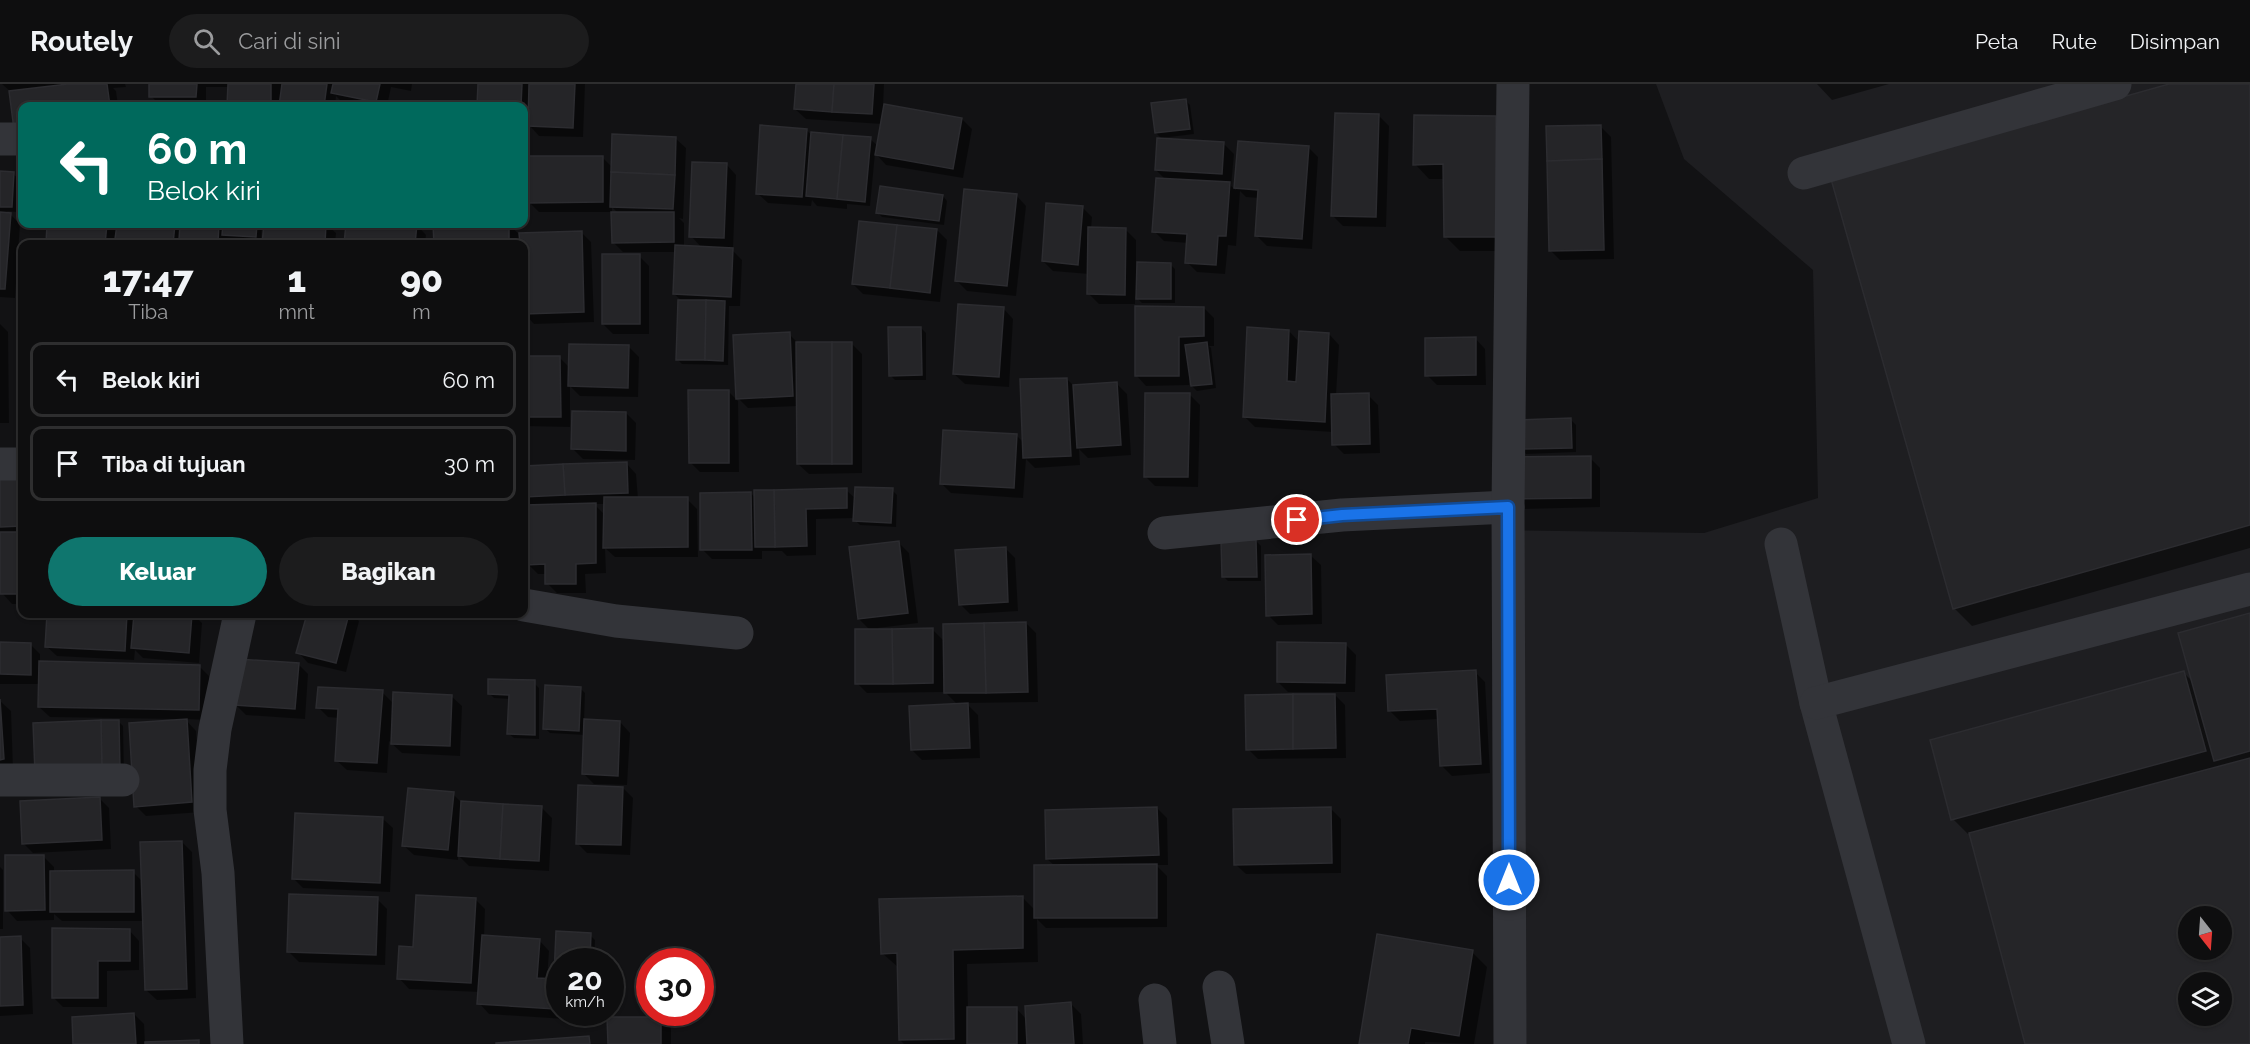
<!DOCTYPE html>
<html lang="id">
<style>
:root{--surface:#0e0e0f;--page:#1c1c1d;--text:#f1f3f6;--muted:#9b9c9e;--line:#2e2e2f;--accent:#0f766e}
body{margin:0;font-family:Raleway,sans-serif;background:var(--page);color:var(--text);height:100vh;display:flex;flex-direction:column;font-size:22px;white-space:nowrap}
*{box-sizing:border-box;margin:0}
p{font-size:20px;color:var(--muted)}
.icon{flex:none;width:33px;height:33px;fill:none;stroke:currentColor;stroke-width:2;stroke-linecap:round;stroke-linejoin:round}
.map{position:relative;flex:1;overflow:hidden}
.drawer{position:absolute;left:18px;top:156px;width:510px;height:378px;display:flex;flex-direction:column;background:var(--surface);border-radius:12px;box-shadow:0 2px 4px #0004,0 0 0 2px var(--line)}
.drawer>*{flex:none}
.banner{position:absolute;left:18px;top:18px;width:510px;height:126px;border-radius:12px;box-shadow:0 2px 4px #0004,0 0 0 2px var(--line);background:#00695c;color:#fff;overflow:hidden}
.needle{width:39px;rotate:163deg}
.controls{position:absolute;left:2178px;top:822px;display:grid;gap:12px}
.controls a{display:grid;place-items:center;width:54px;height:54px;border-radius:50%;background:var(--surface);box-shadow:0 2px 4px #0004,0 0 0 2px var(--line);font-size:30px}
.speed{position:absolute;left:546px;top:864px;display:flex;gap:12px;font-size:30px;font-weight:700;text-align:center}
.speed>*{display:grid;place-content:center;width:78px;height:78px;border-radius:50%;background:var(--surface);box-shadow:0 2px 4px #0004,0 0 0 2px var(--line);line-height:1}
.speed small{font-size:15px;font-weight:400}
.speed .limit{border:9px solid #d22;background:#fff;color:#111}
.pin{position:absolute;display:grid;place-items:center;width:51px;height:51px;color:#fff;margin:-26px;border:3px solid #fff;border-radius:50%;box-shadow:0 2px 6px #0007}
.me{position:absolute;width:66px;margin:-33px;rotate:0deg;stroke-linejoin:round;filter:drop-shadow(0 0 4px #0008)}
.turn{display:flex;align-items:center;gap:21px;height:126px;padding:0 30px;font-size:27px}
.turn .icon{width:78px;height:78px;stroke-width:2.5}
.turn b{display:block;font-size:42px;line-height:51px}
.eta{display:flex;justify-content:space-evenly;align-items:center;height:102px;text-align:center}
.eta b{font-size:36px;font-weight:800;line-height:42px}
.action{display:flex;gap:12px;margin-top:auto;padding:12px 30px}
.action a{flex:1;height:69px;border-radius:36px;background:var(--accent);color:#fff;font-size:24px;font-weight:800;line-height:69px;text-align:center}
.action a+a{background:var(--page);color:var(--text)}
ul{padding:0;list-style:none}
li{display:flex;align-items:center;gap:18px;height:75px;margin:0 12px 9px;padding:0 18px;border:3px solid var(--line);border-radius:12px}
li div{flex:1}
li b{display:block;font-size:22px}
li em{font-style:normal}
header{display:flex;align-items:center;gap:36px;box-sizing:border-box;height:84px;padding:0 30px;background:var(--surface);border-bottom:2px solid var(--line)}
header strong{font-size:28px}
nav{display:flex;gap:33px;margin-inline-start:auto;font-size:21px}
.search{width:420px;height:54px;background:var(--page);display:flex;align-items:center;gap:15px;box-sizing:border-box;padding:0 21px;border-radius:33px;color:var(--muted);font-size:22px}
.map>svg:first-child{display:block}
.built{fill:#1e1e21;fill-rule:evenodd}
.shadow{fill:#0007;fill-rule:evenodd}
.building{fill:#252528;stroke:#2c2c30;stroke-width:1.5;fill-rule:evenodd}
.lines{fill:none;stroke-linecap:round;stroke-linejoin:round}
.minor{stroke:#333439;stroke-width:33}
.route-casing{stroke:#114b97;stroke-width:15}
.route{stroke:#1a73e8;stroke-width:10}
</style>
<header>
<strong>Routely</strong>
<div class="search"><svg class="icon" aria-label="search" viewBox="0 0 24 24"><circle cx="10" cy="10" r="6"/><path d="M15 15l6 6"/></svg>Cari di sini</div>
<nav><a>Peta</a><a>Rute</a><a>Disimpan</a></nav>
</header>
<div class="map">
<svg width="2250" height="960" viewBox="0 0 2250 960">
<rect width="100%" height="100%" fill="#121214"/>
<!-- built -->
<path class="built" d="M1656,0h594v960h-733l-23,-514 210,3 114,-35 -5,-228 -129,-111zM2188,832h34v34h-34zM2188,898h34v34h-34z"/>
<!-- shadow -->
<g class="shadow">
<path d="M2,0h123l1,3 -13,1 3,3 2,15h-96v37l-11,-51z"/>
<path d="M151,0h130v4h2l1,-4h128l-1,7 -20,-4 -4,19h-25l-19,-3 -7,-7 -1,10h-106v-19h-23v19h-45l-10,-10z"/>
<path d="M480,0h105l-2,53 -44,-1 -9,-10 -1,31h73l11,11 62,-30 11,10 -3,71 -4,-1 5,5v24l18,1 -11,-12 35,-72 10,11 -3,73h-3l12,12 -2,46h-11l-1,59 -46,-1 -5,-5 5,-58 -8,-7 2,-42h-53l-10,-10 6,-28 -7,-7v5h-73l-10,-10v-38h-5v-58h-45z"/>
<path d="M797,0h87l-1,22 79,13 10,10 -9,49 -77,-13 -11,-12 -5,53 -23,-2v5l-30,-3 -5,-6 -1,6 -43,-3 -11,-10 49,-63 7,6 57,3 8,7 4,-22 -76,-5 -11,-10z"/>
<path d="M1817,0h72l-57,16z"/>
<path d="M2175,0h75v464l-278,78 -18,-18z"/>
<path d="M1186,17l4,4 4,29 -33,4 -5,-5z"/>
<path d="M1379,32l10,10 -3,101 -43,-1 -10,-10z"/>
<path d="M1495,33l15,15v119h-50l-15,-15v-57h-16l-14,-15z"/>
<path d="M1601,43l10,10 3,122 -54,1 -10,-10z"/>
<path d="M1239,58l69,5 10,10 -6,92 -45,-3 -11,-11 3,-37 -13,-1 -6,-6 -4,55 -8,-1 -3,29 -28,-2 -10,-10 1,-19 -24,-2 -10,-10 12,-51 -10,-10 67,-27 11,11 -3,32 5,4z"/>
<path d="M0,89l13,1 5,4 -2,34 -9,-1 13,13 -5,74 -15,-1z"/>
<path d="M1016,111l10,11 -10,90 -49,-5 -11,-11z"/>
<path d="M943,112l4,5 -3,24 -62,-8 -5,-5z"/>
<path d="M1082,123l10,10 -1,12 35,1 10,10v24h34l5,5v34h-33l-7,-7v8h-36l-10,-10v-20l-36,-3 -10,-10z"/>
<path d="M49,140h213l-1,18 -33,-3v5h-42l-2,-1v1h-62l-6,-6 -1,6h-68z"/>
<path d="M266,140h60l10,9 -1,11h-71z"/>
<path d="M348,140h68l10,11 -1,9h-79z"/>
<path d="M508,140l11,10 62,-2 10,10 3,80 -60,2 -10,-11v-69h-89v-19z"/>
<path d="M937,146l10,10 -7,62 -77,-8 -10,-10z"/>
<path d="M639,172l10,10v68h-36l-10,-10z"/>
<path d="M1003,224l10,11 -4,68 -44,-3 -11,-10z"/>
<path d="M1204,224l10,10v28h-5l2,2 5,40 -19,3 -5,-5 -1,-12h-2v11l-43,1 -10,-11z"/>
<path d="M0,240l8,8 1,91h-9z"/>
<path d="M921,244l5,5v47h-31l-5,-5z"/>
<path d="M1289,247l11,12 29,-9 10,11 -3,50h32l10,10 2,48 -36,1 -10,-10 -1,-12 -78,-5 -10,-10z"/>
<path d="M789,250l10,10h53l10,10v119l-53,1 -11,-10v-58l-50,2 -10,-10 1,74h-39l-10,-10 38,-71 10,10 -3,-65z"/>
<path d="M1475,254l10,11 1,36h-49l-10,-10z"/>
<path d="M629,263l10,10 -1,40 -58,-1 -10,-10v41l-46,-1v-69l36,1 10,10z"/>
<path d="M1067,295l7,7 43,-2 10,10 4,61 -43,3 -9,-9 1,16 -45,3 -9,-9 -3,39 -72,-5 -10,-10 75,-48 8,8z"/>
<path d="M1190,311l10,10 -2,82 -43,-1 -10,-10z"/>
<path d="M626,329l10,10 -1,37 -52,-1 -10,-10z"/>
<path d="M1571,336l5,5v27l-50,2 -5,-5z"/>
<path d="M1590,374l10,10v39l-76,2 -10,-10z"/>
<path d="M626,379l10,11 2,25h49l10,10 1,48h-83l-10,-9 1,25 -21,1 1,19h-29l-10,-10 -1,-9h-8l-10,-10 -1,-57h-3v-39zM594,420h11v11z"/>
<path d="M22,389v131h-10l-10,-11 -2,-6v-113z"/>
<path d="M846,406l10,9 36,-9 5,5 -1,32 -36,-2 -5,-5v-2l-39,1v36l-29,1 -5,-5h-20v8h-50l-10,-10 49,-56 4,5z"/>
<path d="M1256,457l5,5v35h-33l-5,-5z"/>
<path d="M898,458l11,11 9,70 -40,5 1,2 53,-1 13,13 81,-19 10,10 2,69 -72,1 12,12 2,43 -58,2 -10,-10 46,-45 -12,-12 -1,-10h-2v9l-76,1 -10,-10 13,-53 -11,-11z"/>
<path d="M1005,464l10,10 3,53 -48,3 -10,-10z"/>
<path d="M1310,471l11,10 1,59 -44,1 -10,-10z"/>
<path d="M48,530h83l4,4v-4h58l9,9 -3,40 -56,-5 -8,-8 -1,10 -77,-4 -11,-10z"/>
<path d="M308,530h43l8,7 -13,51 -38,-9 -10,-11z"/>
<path d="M2250,530v430h-223l-56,-211 -3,1 -15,-15 231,-146 10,10zM2188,832h34v34h-34zM2188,898h34v34h-34z"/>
<path d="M0,560h30l10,10v9l159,3 10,10v44l-24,-1 11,12 6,81 -56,4 -10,-10 37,-87 -123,-2 -11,-10 1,-23h-40z"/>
<path d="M1345,560l11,11 -1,37h-67l-10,-10z"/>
<path d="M298,580l10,10 -3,45 -59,-4 -10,-10z"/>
<path d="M1475,588l10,10 5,91 -38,3 -10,-10 -3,-47 -39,2 -10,-10z"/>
<path d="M534,599l5,5v51l-25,-1 -5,-4 1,-35 -16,-1 -4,-4z"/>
<path d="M580,604l5,5 -1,28 36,1 10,11 -3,52 -33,-1 -10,-10 1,-39 -35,-2 -5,-5z"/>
<path d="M382,608l12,12 57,-8 11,10 -2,50 -58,-3 -13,-12 -2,32 -40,-3 -11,-10 3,-42 -11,-1 -10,-10z"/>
<path d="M1335,611l10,10 1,53 -88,1 -10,-10z"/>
<path d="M0,617l11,10 2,58 -13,1z"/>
<path d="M118,637l5,5 1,49h-13z"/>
<path d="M623,704l10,10 -3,57 -43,-2 -10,-10z"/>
<path d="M453,710l9,9 80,5 10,10 -3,53 -80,-5 -11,-11v5l-44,-5 -11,-10z"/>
<path d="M99,714l10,10 2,41 -78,4 -10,-10z"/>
<path d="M1157,724l10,10 1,47h-12l11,11v51l-121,1 -9,-9 1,43 -71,2 1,45 48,-1 11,12 44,-16 10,10 2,30h-179l-4,-4 -1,-72 -17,-15 140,-56 14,14 19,-45 -8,-7z"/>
<path d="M1331,725l10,10v54l-95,1 -11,-10z"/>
<path d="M382,734l11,10 -3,64 -87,-4 -10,-10z"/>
<path d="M182,758l10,10 4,146 -39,2 -11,-10 -2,-69h-82l-8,-7v6l-37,1 -10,-11 37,-53 10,10v5h79l10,10z"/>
<path d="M0,783l3,3v59h-3z"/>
<path d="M377,815l10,10 -2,56 -86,-3 -10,-10z"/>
<path d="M475,815l10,10 -1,28 55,3 10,11 -2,29h10l3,3v29h5v7l-76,-5 -10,-11 1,-11 -71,-3 -10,-11 15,-29z"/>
<path d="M129,846l10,11v29l-32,1v36h-44l-10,-10z"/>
<path d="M558,849l32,2 5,5 -1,22h-34v18l-5,-5z"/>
<path d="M0,854h20l10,10 3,66 -33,2z"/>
<path d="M1472,868l15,15 -13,77 -49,-2v2h-64z"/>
<path d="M134,930l10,10 1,20h-70z"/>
<path d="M660,934l11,10v16h-62z"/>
</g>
<!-- building -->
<g class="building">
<path d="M68,0h39l3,22h-88v30l-7,1 -6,-46z"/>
<path d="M149,0h48l-1,13h-47z"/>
<path d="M228,0h43v22h-44z"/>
<path d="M282,0h45l-3,22h-45z"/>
<path d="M333,0h47l-4,18 -45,-9z"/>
<path d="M478,0h44l-1,22h-44z"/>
<path d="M529,0h46l-2,44 -45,-2z"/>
<path d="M796,0h38l-2,28 -38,-3z"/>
<path d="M834,0h40l-2,30 -40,-2z"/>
<path d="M2169,0h81v441l-297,84 -122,-430z"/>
<path d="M1186,15l4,30 -35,4 -4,-30z"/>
<path d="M884,20l78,14 -9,51 -78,-14z"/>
<path d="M1335,29l44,1 -3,103 -45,-1z"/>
<path d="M1414,31l82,1v121h-52l-1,-73 -30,1z"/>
<path d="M760,41l47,4 -5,68 -46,-3z"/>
<path d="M1601,41l1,34 -55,2 -1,-35z"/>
<path d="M811,48l32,3 -6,64 -31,-3z"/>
<path d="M612,50l64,3 -1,38 -64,-3z"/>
<path d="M843,51l28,2 -6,65 -28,-3z"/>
<path d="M1157,54l67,4 -2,32 -67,-4z"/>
<path d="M1238,57l71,5 -7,93 -47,-3 3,-46 -24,-2z"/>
<path d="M528,72h75v46l-75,1z"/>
<path d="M1602,75l2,91 -55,1 -2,-90z"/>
<path d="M692,78l35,1 -3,75 -35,-1z"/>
<path d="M0,87l14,1 -2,35h-12z"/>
<path d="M611,88l64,3 -2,34 -63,-2z"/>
<path d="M1156,94l74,4 -4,54h-8l-2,29 -31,-2 2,-29 -35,-2z"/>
<path d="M880,102l63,9 -4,26 -63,-8z"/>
<path d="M964,105l53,5 -10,92 -52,-5z"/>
<path d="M1046,119l37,3 -5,59 -36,-4z"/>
<path d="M0,128l11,1 -6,76h-5z"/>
<path d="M611,128h63v30l-62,1z"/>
<path d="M859,137l38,4 -7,63 -38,-4z"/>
<path d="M47,140h60l-2,20h-59z"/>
<path d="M117,140h58l-2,20 -58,-5z"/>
<path d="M180,140h39l-1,18 -39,-2z"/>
<path d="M223,140h34l-1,13 -34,-2z"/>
<path d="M264,140h62l-1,20h-63z"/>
<path d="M346,140h71l-2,20h-71z"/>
<path d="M433,140h76v20h-75z"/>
<path d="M897,141l40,4 -7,64 -40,-5z"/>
<path d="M1088,143l38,1 -1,67 -38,-1z"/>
<path d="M582,147l2,81 -60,2v-70h-4l-1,-11z"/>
<path d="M675,161l58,3 -2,49 -58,-3z"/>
<rect x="602" y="170" width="38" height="70"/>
<path d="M1137,178l34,1v36h-35z"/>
<path d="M678,216h28l-1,60h-29z"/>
<path d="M706,216l19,1 -2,60 -18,-1z"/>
<path d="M958,220l46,3 -5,70 -46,-3z"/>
<path d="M1135,222l69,1v29l-25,1v39h-44z"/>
<path d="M888,243h33l1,48 -33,1z"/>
<path d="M1247,243l42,3 -2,51 9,1 3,-51 30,2 -4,89 -82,-5z"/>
<path d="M790,248l3,64 -57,3 -3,-64z"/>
<path d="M1476,253v38l-51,1v-38z"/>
<path d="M796,258h36v122h-35z"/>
<rect x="832" y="258" width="20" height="122"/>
<path d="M1207,258l5,42 -21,2 -6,-41z"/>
<path d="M569,260l60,1 -1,43 -60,-2z"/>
<path d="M524,272h36l1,61h-37z"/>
<path d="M1067,294l4,78 -48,2 -3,-79z"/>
<path d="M1117,298l4,63 -44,3 -4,-63z"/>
<path d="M688,306h41v73h-40z"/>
<path d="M1145,309h45l-2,84h-44z"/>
<path d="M1369,309l1,51 -38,1 -1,-51z"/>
<path d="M572,327l54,1v39l-55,-2z"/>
<path d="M1571,334l1,30 -52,1 -1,-29z"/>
<path d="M943,346l74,4 -3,54 -74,-4z"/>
<path d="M1591,372v42l-78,1 -1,-42z"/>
<path d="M627,378l1,31 -63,2 -2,-31z"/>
<path d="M563,380l2,31 -41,2v-31z"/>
<path d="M22,387v55l-22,1v-54z"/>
<path d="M855,403l38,1 -2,35 -38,-2z"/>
<path d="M847,404v20l-41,1 1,37 -32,1 -1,-57z"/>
<path d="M754,406h20l1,57h-20z"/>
<path d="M751,408l1,58h-52v-57z"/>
<path d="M604,413h84v50l-85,1z"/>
<path d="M596,419v60l-20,1v20h-31v-20l-19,1 -1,-60z"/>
<rect x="0" y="448" width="22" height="62"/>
<path d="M1221,456h35l1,37h-35z"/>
<path d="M899,457l9,72 -50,6 -9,-72z"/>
<path d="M1006,463l2,55 -49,3 -4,-55z"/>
<path d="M1311,470l1,60 -46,2 -1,-61z"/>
<path d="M2250,529v138l-36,10 -36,-128z"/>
<path d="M47,530h80l-2,37 -80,-4z"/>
<path d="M134,530h58l-3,39 -58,-5z"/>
<path d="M307,530h42l-13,49 -40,-10z"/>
<path d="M1026,538l2,70 -42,1 -2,-70z"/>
<path d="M984,539l2,70h-42l-1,-69z"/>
<path d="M933,544v55l-40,1 -1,-55z"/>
<path d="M855,545h37l1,55h-38z"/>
<path d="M0,558l31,1v32l-31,-1z"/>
<path d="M1277,558l69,1 -1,40 -68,-1z"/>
<path d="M237,575l62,4 -4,46 -61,-4z"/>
<path d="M39,577l161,4 -1,45 -161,-3z"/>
<path d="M1476,586l5,94 -41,2 -3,-57 -49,2 -2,-36z"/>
<path d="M2184,587l22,80 -255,69 -21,-80z"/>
<path d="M488,595l47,1v55l-28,-1 2,-39 -21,-1z"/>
<path d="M545,601l36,2 -2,44 -36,-2z"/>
<path d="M318,603l65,3 -6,73 -42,-2 3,-52 -22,-1z"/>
<path d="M393,608l59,3 -2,51 -59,-2z"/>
<path d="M1293,610v55l-47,1 -1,-55z"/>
<path d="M1293,610h42l1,54 -43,1z"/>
<path d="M0,615l4,60 -4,1z"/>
<path d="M968,619l2,45 -59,2 -2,-44z"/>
<path d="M187,635l5,83 -58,5 -5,-84z"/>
<path d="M584,635l36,2 -2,55 -36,-2z"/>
<path d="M101,636h18l1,50 -18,1z"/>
<path d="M101,636l1,51 -67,2 -2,-50z"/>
<path d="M2250,674v286h-225l-56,-211zM2188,832h34v34h-34zM2188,898h34v34h-34z"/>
<path d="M578,701l45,2 -2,58 -45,-1z"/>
<path d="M408,704l46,4 -6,58 -46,-4z"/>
<path d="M100,713l2,43 -80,4 -2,-43z"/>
<path d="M461,717l42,3 -3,55 -42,-3z"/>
<path d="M503,720l39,2 -3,55 -39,-2z"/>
<path d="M1157,723l2,48 -113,4 -1,-49z"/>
<path d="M1331,723l1,56 -98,2 -1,-56z"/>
<path d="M295,729l88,4 -3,66 -88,-4z"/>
<path d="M182,757l5,148 -42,1 -5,-148z"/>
<path d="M5,771h39l1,55 -40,1z"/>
<path d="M1157,780v54h-123v-53z"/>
<path d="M134,786v42h-84v-41z"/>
<path d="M289,810l89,3 -2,58 -89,-3z"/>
<path d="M416,811l60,3 -5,85 -74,-4 2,-33 14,1z"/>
<path d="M1023,812v52l-70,2 1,89 -55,1 -2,-87 -16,1 -2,-55z"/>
<path d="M52,844l78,1v32h-32v37h-46z"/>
<path d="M556,847l35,2 -1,29h-30v14h-6z"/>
<path d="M1377,850l96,16 -14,86 -48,-8 -3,16h-49z"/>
<path d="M482,851l58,4 -3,39 20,1 -2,30 -78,-5z"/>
<path d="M21,852l2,69 -23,1v-69z"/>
<path d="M1071,918l3,42h-47l-2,-38z"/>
<rect x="967" y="923" width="50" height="37"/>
<path d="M134,929l2,31h-63l-1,-27z"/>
<path d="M607,933h54v27h-53z"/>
<path d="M589,952l1,8h-94v-1z"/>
<path d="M199,956v4h-54v-2z"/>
</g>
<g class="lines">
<!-- minor -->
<g class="minor">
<path d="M0,55h22"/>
<path d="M1804,89l311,-89"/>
<path d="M0,380h22"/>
<path d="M1164,449l178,-18 166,-8"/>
<path d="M1781,460l35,159 93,341"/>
<path d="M524,521l92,16 121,12"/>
<path d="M1816,619l434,-114"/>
<path d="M0,696h123"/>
<path d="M1219,903l9,57"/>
<path d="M1155,916l5,44"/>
<path d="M227,960l-9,-171 -8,-63v-40l5,-41 25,-115"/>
<path d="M1510,960l-2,-537 5,-423"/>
</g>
</g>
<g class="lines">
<!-- route casing -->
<g class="route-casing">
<path id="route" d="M1297,436l45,-5 166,-8 1,373"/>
</g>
<!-- route -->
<use href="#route" class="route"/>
</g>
</svg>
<div class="controls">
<a><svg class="needle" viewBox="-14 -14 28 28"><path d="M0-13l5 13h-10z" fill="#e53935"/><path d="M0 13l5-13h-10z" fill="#9b9c9e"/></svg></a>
<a><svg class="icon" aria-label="layers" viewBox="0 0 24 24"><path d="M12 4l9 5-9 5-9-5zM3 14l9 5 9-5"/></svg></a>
</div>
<div class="speed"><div>20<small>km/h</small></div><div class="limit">30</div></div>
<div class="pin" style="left:1297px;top:436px;background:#d93025"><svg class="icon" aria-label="arrive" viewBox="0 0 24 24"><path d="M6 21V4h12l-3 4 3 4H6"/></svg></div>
<svg class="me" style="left:1509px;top:796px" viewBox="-20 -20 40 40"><circle r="17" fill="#1a73e8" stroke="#fff" stroke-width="3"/><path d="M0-11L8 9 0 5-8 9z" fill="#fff"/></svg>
<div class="banner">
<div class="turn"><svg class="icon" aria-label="left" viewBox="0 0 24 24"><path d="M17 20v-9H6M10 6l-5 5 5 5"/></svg><div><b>60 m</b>Belok kiri</div></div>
</div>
<section class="drawer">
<div class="eta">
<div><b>17:47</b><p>Tiba</p></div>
<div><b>1</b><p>mnt</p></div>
<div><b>90</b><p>m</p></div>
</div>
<ul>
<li><svg class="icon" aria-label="left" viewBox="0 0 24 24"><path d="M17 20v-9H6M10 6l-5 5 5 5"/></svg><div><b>Belok kiri</b></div><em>60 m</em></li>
<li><svg class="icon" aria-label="arrive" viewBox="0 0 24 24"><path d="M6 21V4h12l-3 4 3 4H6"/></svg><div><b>Tiba di tujuan</b></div><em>30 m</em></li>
</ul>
<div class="action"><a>Keluar</a><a>Bagikan</a></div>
</section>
</div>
